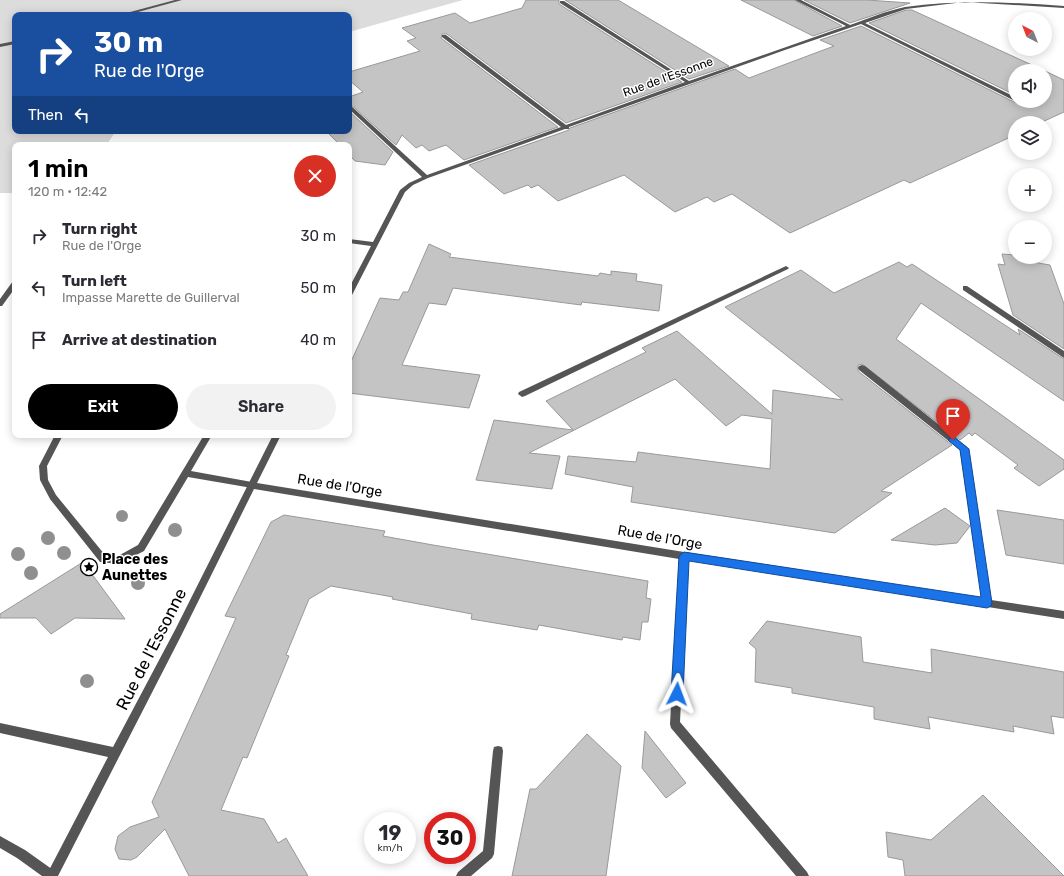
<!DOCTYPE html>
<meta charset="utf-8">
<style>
:root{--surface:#fff;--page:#f2f2f3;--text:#2b2b33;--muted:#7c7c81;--accent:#000}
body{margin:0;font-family:Rubik,sans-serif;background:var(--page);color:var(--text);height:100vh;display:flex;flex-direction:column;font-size:15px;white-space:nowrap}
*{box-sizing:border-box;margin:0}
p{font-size:13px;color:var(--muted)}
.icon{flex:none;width:22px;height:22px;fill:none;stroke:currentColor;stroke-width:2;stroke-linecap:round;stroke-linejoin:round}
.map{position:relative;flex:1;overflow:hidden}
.side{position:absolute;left:12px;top:142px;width:340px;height:296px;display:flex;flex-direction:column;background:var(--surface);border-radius:8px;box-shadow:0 2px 10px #0003}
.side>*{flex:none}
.guide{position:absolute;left:12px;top:12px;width:340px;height:122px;border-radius:8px;box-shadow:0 2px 10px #0003;background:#1a4fa0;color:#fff;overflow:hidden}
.needle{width:26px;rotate:318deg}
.tools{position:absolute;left:1008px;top:12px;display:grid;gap:8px}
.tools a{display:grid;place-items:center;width:44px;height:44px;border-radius:50%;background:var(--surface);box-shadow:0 2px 10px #0003;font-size:20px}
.speed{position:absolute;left:364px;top:812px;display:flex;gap:8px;font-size:20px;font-weight:700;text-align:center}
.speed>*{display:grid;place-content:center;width:52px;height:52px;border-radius:50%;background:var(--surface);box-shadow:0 2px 10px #0003;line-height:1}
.speed small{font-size:10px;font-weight:400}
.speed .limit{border:6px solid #d22;background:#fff;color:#111}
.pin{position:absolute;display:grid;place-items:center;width:34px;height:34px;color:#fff;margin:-41px -17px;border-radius:50% 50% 50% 0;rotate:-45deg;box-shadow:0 0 4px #0007}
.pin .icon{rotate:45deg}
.me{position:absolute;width:44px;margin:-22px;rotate:3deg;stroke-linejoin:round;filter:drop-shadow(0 0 3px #0008)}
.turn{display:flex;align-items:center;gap:14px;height:84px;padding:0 16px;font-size:18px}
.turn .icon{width:52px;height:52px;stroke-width:2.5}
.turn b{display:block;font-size:28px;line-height:34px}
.then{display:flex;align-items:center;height:38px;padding:0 16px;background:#0003;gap:8px;font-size:15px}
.round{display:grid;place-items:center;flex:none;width:42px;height:42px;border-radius:21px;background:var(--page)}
.overview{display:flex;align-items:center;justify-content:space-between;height:68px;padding:0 16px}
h1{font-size:24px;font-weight:600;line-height:30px;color:var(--accent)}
.cta{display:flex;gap:8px;margin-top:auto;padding:8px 16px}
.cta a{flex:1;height:46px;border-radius:24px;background:var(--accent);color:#fff;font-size:16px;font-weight:600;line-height:46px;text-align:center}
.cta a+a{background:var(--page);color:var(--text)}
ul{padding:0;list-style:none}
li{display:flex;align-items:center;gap:12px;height:52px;padding:0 16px}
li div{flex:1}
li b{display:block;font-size:15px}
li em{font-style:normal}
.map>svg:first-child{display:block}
.green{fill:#dcdcdc}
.building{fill:#c4c4c4;stroke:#999}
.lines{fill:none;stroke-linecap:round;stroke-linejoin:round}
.lane{fill:#555;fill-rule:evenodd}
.street{fill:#555;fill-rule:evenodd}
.tree{fill:#8f8f8f}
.route{fill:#1a73e8;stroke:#114b97}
.labels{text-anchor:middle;stroke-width:3;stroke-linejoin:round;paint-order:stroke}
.far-street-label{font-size:12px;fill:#000;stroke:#fff}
.street-label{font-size:14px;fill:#000;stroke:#fff}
.poi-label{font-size:14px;font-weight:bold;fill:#000;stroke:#fff;text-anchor:start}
.near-street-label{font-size:17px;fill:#000;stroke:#fff}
</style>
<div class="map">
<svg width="1064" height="876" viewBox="0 0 1064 876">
<rect width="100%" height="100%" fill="#fff"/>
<!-- green -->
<path class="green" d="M0,0h463l-114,32v-17h-334v116h101l-9,13 6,1h-98v48h-15z"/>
<!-- building -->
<g class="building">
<path d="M526,0h33v4l123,78 -116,41 -119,-89h-5l-1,4 117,89 -94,33 -18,-15 -17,6 -7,-6 -6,3 -14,-13 -6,10 -47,-42v-6l14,-5 -14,-12v-8l71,-21 -13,-10 9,-3 -14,-10 53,-15 15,10 52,-15z"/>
<path d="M565,0h53l111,66 -40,13z"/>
<path d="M741,0h53l48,26 -29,10z"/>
<path d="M804,0h63l43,3 -60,20z"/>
<path d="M906,10h6l133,61h-30v24l-146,-72z"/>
<path d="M861,26l153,76 31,-1v-30l19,9v32l-24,11h-25v12l-105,48 -6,-3 -114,53 -58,-39 -18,8 -7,-5 -32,15 -51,-37 -66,26 -20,-16 -7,3 -3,-3 -24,9 -35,-29 100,-35 1,-2 165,-59 14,9 85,-32 -14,-6z"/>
<path d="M349,111l44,41 -8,13 -30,-4 -6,-6v-10h-9l-14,-14h23z"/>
<path d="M429,244l22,10 -2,3 149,19 2,-3 11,2v-4l26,3 -1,7 26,4 -3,26 -77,-9 -1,3 -128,-17 -7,17 -17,-2 -27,62 78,10 -11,33 -120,-15v-27l31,-68 19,2 4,-8h5z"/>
<path d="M1002,254l13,1v2l22,1 1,5 12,2 14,39v45l-51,-34 -15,-51 7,1z"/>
<path d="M899,262l8,5 5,-3 108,71 -2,-6 46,30v42l-143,-98 -25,36 168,121v9l-25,17 -25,-18 4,-3 -43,-32 -3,3 -3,-3 -9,7 -98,-76 -4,1v6l94,74 -71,46 11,2 -57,40 -204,-31 2,-15 -68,-13 3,-18 68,6 2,-10 132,17 2,-50 -30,-4 -16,11 -51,-47 -146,74 31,3 -8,33 -76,-9 18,-60 79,10 -27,-29 100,-49 -4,-4 35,-17 95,83 1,-24 70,10 -118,-93 76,-37 33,23z"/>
<path d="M945,508l25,18 -13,17 -22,2 -44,-5z"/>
<path d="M997,510l67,10v44l-58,-9z"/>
<path d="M284,515l101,16 -2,5 50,9 215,36 -2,17 5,1 -3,23h-6l-2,18 -17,-3 -1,3 -83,-15 -2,5 -66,-11 1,-5 -80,-15 1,-2 -62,-11 -22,13 -23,56 3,1 -42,102 -4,-1 -22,53 43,9 14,24 8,-5 22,38h-119l-24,-47 -28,28 -6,3 -12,-1 -4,-10 3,-13 12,-9 29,-10 -7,-15 84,-184 -11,-2 46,-94z"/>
<path d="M83,562l42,57 -50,-1 -24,16 -15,-16h-36v-4z"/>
<path d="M767,621l94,16 2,25 69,11 -1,-24 133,23v46l-13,-2 3,18 -41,-8 1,6 -86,-15 2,12 -56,-10v-12l-82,-14v-5l-37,-6 1,-33 -7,-6z"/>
<path d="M645,731l41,52 -20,15 -24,-30z"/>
<path d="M587,734l34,32 -15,110h-94l18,-87h6z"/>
<path d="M983,795l81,81h-159l-2,-16 -15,-3 -2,-25 45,8z"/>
</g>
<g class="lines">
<!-- lane -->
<g class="lane">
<path d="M175,0h7l-55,15h-8z"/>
<path d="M15,41v3l-15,3v-3z"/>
<path d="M786,266l3,2 -1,1 -263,127 -3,1 -4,-3 1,-2z"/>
<path d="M55,435h8l-16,31 1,14 8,15 49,60 13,1 20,-11 66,-110h8l-21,36 61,11 3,1 1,2 -1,2 -3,1 -64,-11 -44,74 -25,13 -19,-2 -50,-63 -10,-19 -1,-14z"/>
<path d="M498,746l4,1 1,4 -9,103 -2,4 -21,18h-15l2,-4 25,-21 10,-100 1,-4z"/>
<path d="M0,836l25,14 31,22 2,4h-16l-25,-18 -17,-10z"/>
</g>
<!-- street -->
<g class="street">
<path d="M795,0h6l49,25c17,-6 36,-14 55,-18 52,-7 106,-5 159,-1v2l-100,-6 -58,7 -41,14 150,74v4l-154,-77 -79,27 -213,76v2h-4l-137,49 -15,7 -8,7 -53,103 -3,2v-9l22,-42 -22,-3v-4l24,3 27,-52 9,-7 13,-6 -73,-68v-5l78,71 134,-48 -119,-90v-2h4l120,90 119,-43 -125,-79v-2h4l125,80 157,-55z"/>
<path d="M13,281h2v7l-13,18h-2v-7z"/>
<path d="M963,286h4l97,65v7l-101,-68z"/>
<path d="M862,365l3,1 102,81 24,153 73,11v8l-376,-59 -8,162 127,150 2,4h-13l-125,-148 -1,-4 9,-165 -425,-70 -73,147 -123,240h-12l62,-119 -108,-24v-10l113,24 62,-117 98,-195h8l-24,48 427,69 298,46 -22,-148 -101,-80 -1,-2 1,-2z"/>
</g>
</g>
<!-- trees -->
<g class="tree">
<circle cx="122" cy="516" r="6"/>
<circle cx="175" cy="530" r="7"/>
<circle cx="48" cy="538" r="7"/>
<circle cx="64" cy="553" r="7"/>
<circle cx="18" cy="554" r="7"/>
<circle cx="31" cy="573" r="7"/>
<circle cx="138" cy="583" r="7"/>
<circle cx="87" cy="681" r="7"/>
</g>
<!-- route -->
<path class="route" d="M953,436l16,13 23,154 -1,3 -4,2 -298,-47 -6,133 -2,3 -4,2 -4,-2 -2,-3 8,-138 5,-4 297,45 -21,-147 -12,-10z"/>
<!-- icons -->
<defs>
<g id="sight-ring" transform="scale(0.9)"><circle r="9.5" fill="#fff" stroke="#000" stroke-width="1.5"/><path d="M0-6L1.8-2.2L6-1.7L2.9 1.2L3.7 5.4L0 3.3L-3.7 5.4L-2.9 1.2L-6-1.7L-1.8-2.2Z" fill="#000"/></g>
</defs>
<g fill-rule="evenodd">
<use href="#sight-ring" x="89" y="567"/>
</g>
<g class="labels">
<!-- far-street labels -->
<g class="far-street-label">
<text transform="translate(668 77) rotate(-20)" y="4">Rue de l'Essonne</text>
</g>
<!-- street labels -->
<g class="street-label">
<text transform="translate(340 485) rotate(9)" y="5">Rue de l'Orge</text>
<text transform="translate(660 537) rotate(10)" y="5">Rue de l'Orge</text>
</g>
<!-- poi labels -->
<g class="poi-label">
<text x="102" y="564">Place des<tspan x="102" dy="16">Aunettes</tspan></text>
</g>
<!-- near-street labels -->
<g class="near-street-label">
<text transform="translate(151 649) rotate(-63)" y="6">Rue de l'Essonne</text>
</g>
</g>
</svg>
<div class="tools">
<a><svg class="needle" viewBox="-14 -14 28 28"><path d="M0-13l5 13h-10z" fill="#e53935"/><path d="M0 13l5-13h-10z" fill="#7c7c81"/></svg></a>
<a><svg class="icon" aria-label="sound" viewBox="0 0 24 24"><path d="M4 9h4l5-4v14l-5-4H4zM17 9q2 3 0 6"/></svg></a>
<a><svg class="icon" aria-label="layers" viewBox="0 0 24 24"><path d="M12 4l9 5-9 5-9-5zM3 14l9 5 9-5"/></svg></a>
<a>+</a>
<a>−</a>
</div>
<div class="speed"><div>19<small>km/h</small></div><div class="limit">30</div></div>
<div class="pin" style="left:953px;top:440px;background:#d93025"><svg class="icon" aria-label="arrive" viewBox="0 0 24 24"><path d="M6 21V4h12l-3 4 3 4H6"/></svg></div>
<svg class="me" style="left:677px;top:694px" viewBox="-20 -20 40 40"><path d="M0-17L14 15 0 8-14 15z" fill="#1a73e8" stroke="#fff" stroke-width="4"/></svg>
<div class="guide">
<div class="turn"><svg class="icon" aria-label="right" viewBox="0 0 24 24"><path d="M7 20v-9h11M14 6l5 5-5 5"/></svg><div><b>30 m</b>Rue de l'Orge</div></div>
<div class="then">Then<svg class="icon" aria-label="left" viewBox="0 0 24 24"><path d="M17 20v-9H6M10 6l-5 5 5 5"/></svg></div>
</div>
<section class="side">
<div class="overview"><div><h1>1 min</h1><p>120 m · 12:42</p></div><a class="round" style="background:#d93025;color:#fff"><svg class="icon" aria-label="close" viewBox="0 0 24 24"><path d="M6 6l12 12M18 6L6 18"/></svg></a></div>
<ul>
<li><svg class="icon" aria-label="right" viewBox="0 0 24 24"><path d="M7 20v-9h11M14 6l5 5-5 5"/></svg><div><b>Turn right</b><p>Rue de l'Orge</p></div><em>30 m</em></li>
<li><svg class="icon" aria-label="left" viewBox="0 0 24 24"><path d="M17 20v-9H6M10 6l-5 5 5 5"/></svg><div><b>Turn left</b><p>Impasse Marette de Guillerval</p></div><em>50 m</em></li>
<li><svg class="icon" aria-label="arrive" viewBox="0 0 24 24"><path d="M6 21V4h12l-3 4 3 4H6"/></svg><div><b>Arrive at destination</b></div><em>40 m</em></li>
</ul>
<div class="cta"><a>Exit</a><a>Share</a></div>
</section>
</div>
